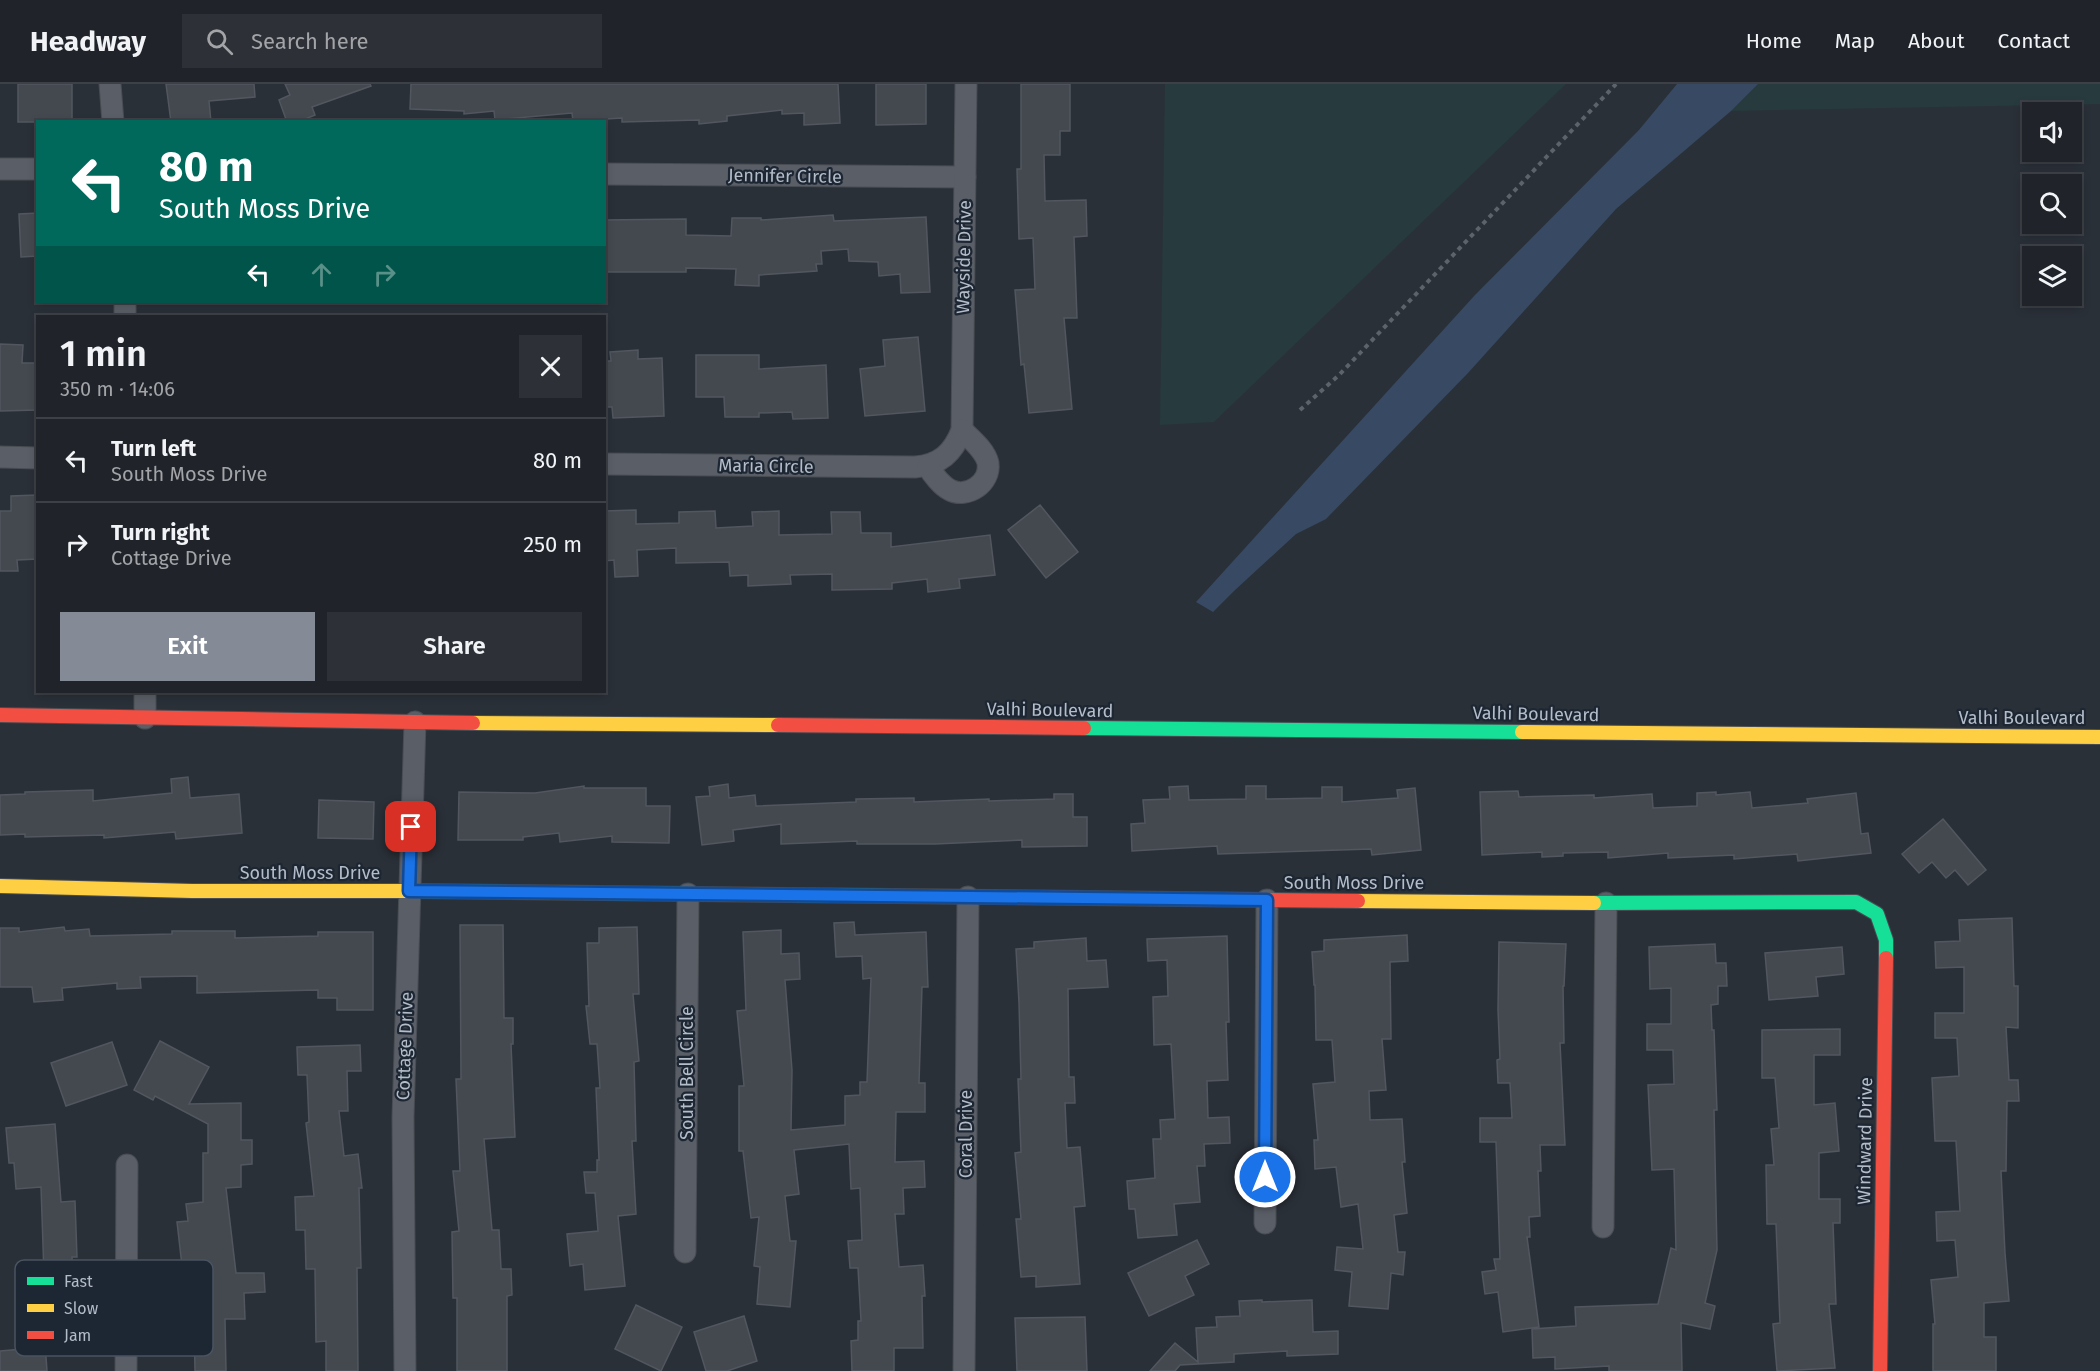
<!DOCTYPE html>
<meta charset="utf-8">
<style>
:root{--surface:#20242a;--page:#2d3036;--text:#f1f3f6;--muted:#a2a4a8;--line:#3d4147;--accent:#848b96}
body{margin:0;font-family:"Fira Sans",sans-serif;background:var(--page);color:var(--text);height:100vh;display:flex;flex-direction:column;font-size:22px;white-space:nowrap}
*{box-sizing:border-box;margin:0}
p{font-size:20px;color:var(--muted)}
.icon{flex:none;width:33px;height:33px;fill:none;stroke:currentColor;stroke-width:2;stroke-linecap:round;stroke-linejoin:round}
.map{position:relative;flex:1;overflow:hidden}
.sheet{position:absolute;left:36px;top:231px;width:570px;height:378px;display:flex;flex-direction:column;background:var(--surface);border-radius:0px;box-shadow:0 3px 9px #0003,0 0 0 2px var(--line)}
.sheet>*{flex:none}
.banner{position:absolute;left:36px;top:36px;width:570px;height:183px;border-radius:0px;box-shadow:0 3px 9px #0003,0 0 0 2px var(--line);background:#00695c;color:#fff;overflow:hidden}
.tools{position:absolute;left:2022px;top:18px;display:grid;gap:12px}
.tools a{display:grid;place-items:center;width:60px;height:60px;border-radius:0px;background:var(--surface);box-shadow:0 3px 9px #0003,0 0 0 2px var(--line);font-size:30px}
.pin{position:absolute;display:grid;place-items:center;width:51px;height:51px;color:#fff;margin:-26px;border-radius:12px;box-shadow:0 3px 9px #0006}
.me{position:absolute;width:66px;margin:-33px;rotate:0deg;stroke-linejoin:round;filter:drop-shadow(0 0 4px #0008)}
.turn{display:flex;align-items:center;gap:21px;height:126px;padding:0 24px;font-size:27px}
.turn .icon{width:78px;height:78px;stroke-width:2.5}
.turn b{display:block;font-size:42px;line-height:51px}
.lanes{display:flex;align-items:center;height:57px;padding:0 24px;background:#0003;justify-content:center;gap:30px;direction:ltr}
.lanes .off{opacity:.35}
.round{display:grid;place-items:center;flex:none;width:63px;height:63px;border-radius:0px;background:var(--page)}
.headline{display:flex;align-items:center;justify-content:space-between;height:102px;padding:0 24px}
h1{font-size:36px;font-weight:600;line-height:45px}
.button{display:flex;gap:12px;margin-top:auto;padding:12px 24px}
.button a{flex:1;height:69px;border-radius:0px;background:var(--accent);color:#fff;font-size:24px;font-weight:600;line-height:69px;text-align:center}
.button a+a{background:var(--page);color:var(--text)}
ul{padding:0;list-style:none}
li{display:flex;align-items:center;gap:18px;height:84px;padding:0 24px;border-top:2px solid var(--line)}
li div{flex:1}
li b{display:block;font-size:22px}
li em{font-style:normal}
header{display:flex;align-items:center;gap:36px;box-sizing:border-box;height:84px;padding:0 30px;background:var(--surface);border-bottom:2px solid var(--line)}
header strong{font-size:28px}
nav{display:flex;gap:33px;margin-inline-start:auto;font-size:21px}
.search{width:420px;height:54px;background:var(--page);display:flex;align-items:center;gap:15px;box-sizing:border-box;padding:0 21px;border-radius:0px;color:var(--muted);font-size:22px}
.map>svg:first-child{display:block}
.green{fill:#273a3e}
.water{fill:#384963}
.building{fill:#444950;stroke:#52575f;stroke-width:1.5}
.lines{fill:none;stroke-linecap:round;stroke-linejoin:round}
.street-casing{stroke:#484c53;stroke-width:23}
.fast-casing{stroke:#484c53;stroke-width:16}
.slow-casing{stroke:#484c53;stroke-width:16}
.jam-casing{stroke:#484c53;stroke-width:16}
.path{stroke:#5d636a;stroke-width:4;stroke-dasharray:4.5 4.5;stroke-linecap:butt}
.street{stroke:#5a5e66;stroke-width:21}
.fast{stroke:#16e098;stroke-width:14}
.slow{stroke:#ffcf43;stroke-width:14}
.jam{stroke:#f24e42;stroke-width:14}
.route-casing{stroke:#114b97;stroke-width:15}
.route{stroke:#1a73e8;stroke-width:10}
.labels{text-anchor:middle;stroke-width:4.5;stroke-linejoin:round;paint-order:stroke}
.street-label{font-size:18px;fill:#b4bcc9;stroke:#1d2633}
.key{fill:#1d2633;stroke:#4a5360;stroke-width:1.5}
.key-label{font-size:16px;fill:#b4bcc9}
</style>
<header>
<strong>Headway</strong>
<div class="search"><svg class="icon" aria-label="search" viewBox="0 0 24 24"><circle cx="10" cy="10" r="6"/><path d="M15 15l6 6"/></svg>Search here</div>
<nav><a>Home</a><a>Map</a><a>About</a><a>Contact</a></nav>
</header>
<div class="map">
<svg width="2100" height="1287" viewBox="0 0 2100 1287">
<rect width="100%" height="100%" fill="#2a3038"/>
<!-- green -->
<g class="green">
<path d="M1165,0h401l-352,338 -54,3z"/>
<path d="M1758,0h342v20l-369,7z"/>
</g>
<!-- water -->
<path class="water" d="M1677,0h81l-27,27 -115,98 -148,164 -142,146 -30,15 -62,57 -21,21 -17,-10 279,-307 164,-165z"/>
<!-- building -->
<g class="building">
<rect x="18" y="0" width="54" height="38"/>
<path d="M166,0h88l1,13 -46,4 2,21h-40z"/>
<path d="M285,0h85l1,2 -59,21 3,8 -17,7h-11l-8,-22 11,-5z"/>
<path d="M411,0h427l2,39 -36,2v-12l-22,1v-4l-55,6v5l-28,3v-4l-77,2v-4l-49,3 -1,-8 -77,7 -1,-9 -30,3v-3l-54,-2z"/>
<path d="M876,0h50v40l-50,1z"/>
<path d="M1021,0h49v47h-10v24h-16l1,46 41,-1 1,36 -13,1 3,81h-13l8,91 -43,4 -5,-49 -3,1 -6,-75 20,-1 -2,-51 -14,1 -2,-70h4z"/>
<path d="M38,129v43l-17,1 -2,-43z"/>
<path d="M833,131l1,6 92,-4 4,75 -29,1 -1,-19 -21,2 -1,-14 -29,-1 -1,-12 -27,2 1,13h-6l1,7 -58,4v11l-24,-1 1,-16 -50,-1v4h-82v-52l82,-1v16l45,1 1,-18h29v2z"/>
<path d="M918,253l7,74 -60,5 -5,-47 25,-3 -2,-26z"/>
<path d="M0,260l23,1 -1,18h16v47l-38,1z"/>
<path d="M638,266v9l24,-1 2,58 -51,2 -1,-11h-8v-46h7l-1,-9z"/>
<path d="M696,271h63v14l67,-4 2,53 -35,1 -1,-7 -33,1v4h-34l-1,-20h-28z"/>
<path d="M36,411l2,64 -21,1 1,11h-18v-60h11v-15z"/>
<path d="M1040,421l38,47 -32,26 -38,-48z"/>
<path d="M636,426v14l43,-1v-11l36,-1 1,17 37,-2 -1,-14 27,-1v24l53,-1 -1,-22h29l1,21h30v14l99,-12 5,40 -36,4 1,9 -32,4 -1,-13 -35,4v6l-60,1v-16l-42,1 1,9 -43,2v-11l-18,1 -1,-14 -53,1v-15l-39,2 1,26 -23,1 -1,-17 -10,1v-50z"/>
<path d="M188,693l2,21 49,-4 3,39 -66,6 -1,-7 -71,6v-3l-79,2v-3l-25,1v-40l25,-1v-2l68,-2v11l79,-8 -1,-14z"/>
<path d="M728,700l1,14 26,-3 1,11 100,-4v-3l58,-1v4l75,-3v2l65,-2v-5h19v23h14v29l-65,1v-7l-87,4h-78v-3l-76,3v-20l-48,6 1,11 -32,4 -6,-48 14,-1 -1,-9z"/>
<path d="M584,702v2h62v18h24l-1,37 -57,-1v-6l-52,6 -1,-9 -36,4v3h-65l1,-48 76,1z"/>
<path d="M1188,702l1,14 57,-1v-13h20v13l56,-1v-11h20v15l56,-4 -1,-8 18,-2 6,62 -49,5 -1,-6 -153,5 -1,-8 -85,5 -1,-27 14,-1 -2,-23 27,-1 -1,-12z"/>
<path d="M1518,707l1,6 75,-2v3l58,-4 1,14 44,-2v-13l19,-1v3l34,-3 2,16 56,-5 -1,-4 49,-6 5,41 7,-1 3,20 -73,8 -1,-7 -63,5v-4l-66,3v-5l-60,5v-6l-45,1v3l-21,1v-5l-60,3 -2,-63z"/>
<path d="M319,716l55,2 -1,37 -55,-1z"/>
<path d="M1943,735l43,51 -18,15 -13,-15 -9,8 -14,-16 -13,11 -17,-19z"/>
<path d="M2012,834l2,68h4v42l-12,-1 3,53h9l1,21h-12l-1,70h-5l4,82 4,48 -25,2v34h12v34h-63v-47h2l-4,-44 27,-3 -3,-37 -18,1 -1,-29 24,-1 -4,-70h-21l-3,-63 27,-2 -2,-38h-22v-25h29v-46l-28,1 -1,-26 25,-1 -1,-21z"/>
<path d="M854,838l1,13 71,-3 2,55h-6l-3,96h6v29h-29l-1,50 29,-1 1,26 -22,1 1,26h-9l4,53 24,-2 2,31h-3l1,52h-29v23h-42l-1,-30 7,-1v-19h3l-3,-53h-8l-2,-27 14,-1 -2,-52 -9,1 -2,-45 -55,6 5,44 -14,2 5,45h6l-6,66 -33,-3 3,-37 -6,-1 5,-49 -8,1 -8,-67h-4v-65h5l-7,-75 9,-1 -3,-78 38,-2v24l18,-1 1,26 -15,1 7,90 -1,60 54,-5v-29l15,-1v-13h7l4,-104 -8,1 -1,-23 -26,1 -2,-34z"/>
<path d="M460,841h43l1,93h9v26h-2l4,93 -31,2 8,91h7l2,39h10l1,26 -5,1v75h-50v-73h-4l-1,-66 7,-1 -6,-60h7l-4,-92h5z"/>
<path d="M64,843l1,4 24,-2 1,7 82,-2v-3h63v7l83,-2v-4h55v78h-36v-12h-19v-8l-121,3v-17l-57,1 1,11 -24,1v-6l-55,5 1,12 -29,2 -2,-15h-32v-59h19v4z"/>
<path d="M637,843l2,67h-6l6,67 -5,1 2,79h-4l4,73 -18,2 7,70 -40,4 -2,-26 -13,2 -3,-32 31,-3 -3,-38h-9l-2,-21h13v-12h2l-3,-72h4l-3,-44h-7l-4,-38h3l-2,-63h12v-15z"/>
<path d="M1407,851l1,26 -18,1 1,77h-9l4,51 -17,1 1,29 32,-1 3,43h-3l5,51 -13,2 4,37h7l-2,23 -12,-2 -3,36 -39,-3 3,-34 -17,-2 2,-23 26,2 -5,-45 -17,3 -5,-40 -21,2 -1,-29h4l-5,-56 22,-2 -3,-42h-16l-1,-55h-1l-2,-33 12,-1v-11z"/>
<path d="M1227,852l2,86h-3l2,58 -21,1 1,37 21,-1 1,26 -26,1 1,22h-8l3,36 -26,2 3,31 -39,3 -3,-29h-6l-2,-28 28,-3 -2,-39h8l-1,-19 15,-1 -4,-75 -17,1 -1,-48 15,-1 -1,-36 -19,1 -1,-22z"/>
<path d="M1086,854l1,23 19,-1 2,27 -40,2 1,88h5l1,26h-10l2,45 13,-1 5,59 -11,1 6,77 -44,3v-11l-15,1 -5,-58h5l-6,-66 6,-1 -3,-73h3l-2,-76 -3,-54 18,-1v-6z"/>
<path d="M1499,858l67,2 -2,42h-1l1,57h-4l5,102h-25l1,26h-3l2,45 -11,1 1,20h-3l12,90 -36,5 -5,-40 -13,2 -3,-22 14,-2 -2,-11h6l-4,-117h-16v-24h32l-2,-35h-12l-1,-23 3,-1 -2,-49z"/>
<path d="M1715,860l1,19h10l1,23h-9v18l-7,1 1,25h2l3,80h-3l3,140 -12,53 10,3 -5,23 -29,-6 1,48h-73v-5l-54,3v-12l-22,1 -1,-29 44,-3 -1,-19 83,-3 13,-56 5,2 -2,-81 -22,1 -4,-85 26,-1 -1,-34h-26v-26h24v-36l-21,1 -1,-42z"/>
<path d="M1842,863l2,27 -28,3 2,19 -49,4 -4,-47z"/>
<path d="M1840,945v26h-26v50l21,-2 4,48 -20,2v46h21v24h-7l3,81h-7l6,64 -58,3 -4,-47 7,-1 -4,-99h-9l-1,-59h8l-3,-36 8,-1 -4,-50h-13v-48z"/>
<path d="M160,957l49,26 -20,37 52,-1v37h11v24l-11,1v22l-15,1 10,85h28l1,19 -21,1 1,26h-20l1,52h-31l-1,-56h-15v-23h6l-8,-70 11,-1 -2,-17 17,-2v-49h5v-29l-53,-28 -2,4 -19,-10z"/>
<path d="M112,958l15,43 -61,21 -15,-43z"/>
<path d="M360,961l1,26h-14l1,40h-9l5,45 14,-2 4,34h-3l2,80h-4l1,103h-32v-30l-10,1 -1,-73h-9l-1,-39h-9l-1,-33 19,-1 -8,-73 3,-1 -2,-47h-9l-1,-28z"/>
<path d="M55,1040l6,78 14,-1 2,56h-5l3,85 -30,1 2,28h-47v-20l23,-2 -3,-74h24l-3,-88 -25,2 -2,-26h-5l-3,-35z"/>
<path d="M1197,1156l12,24 -24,12 9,19 -45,21 -21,-43z"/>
<path d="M1262,1216v2l50,-2 1,32 25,-1v23l-51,2v-5l-53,3v8l-54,3 -5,6h-25l25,-28 23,19 -2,-34 21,-1 -1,-10 24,-1 -1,-15z"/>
<path d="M636,1221l46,22 -21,44 -46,-22z"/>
<path d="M744,1232l13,45 -30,10h-21l-12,-39z"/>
<path d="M1085,1233l2,54h-70l-2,-53z"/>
</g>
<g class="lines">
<!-- street casing -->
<g class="street-casing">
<g id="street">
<path d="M110,0l3,38"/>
<path d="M0,85h38"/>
<path d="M604,90l361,3"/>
<path d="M125,218v14"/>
<path d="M0,373l38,1"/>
<path d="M604,380l311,3c25,-2 38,-14 47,-37l4,-346"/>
<path d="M928,382c4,8 14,20 22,24 17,9 41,-7 38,-27 -3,-13 -17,-24 -26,-33"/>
<path d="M145,608v26"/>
<path d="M1265,1139l2,-323"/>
<path d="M1603,1143l3,-324"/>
<path d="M685,1168l3,-358"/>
<path d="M126,1287l1,-206"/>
<path d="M405,1287l-2,-254 12,-395"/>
<path d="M964,1287l4,-474"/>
</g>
</g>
<!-- fast casing -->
<g class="fast-casing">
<g id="fast">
<path d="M1084,644l438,4"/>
<path d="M416,807l477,5"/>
<path d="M1594,819l262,-1 21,12 9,26v18"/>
</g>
</g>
<!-- slow casing -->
<g class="slow-casing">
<g id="slow">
<path d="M473,639l305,2"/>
<path d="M1522,648l578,5"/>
<path d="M0,802l192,5h224"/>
<path d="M1358,817l236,2"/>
</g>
</g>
<!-- jam casing -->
<g class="jam-casing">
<g id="jam">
<path d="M0,631l473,8"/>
<path d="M778,641l306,3"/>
<path d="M893,812l465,5"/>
<path d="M1880,1287l6,-413"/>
</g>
</g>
<!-- path -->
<path class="path" d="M1300,326l39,-35 277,-291"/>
<!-- street -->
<use href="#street" class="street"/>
<!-- fast -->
<use href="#fast" class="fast"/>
<!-- slow -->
<use href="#slow" class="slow"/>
<!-- jam -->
<use href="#jam" class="jam"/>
</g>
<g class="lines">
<!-- route casing -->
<g class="route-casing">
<path id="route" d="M411,743l-2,64 858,9 -2,277"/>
</g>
<!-- route -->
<use href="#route" class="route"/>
</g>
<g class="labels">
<!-- street labels -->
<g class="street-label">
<text transform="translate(785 92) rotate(1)" y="6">Jennifer Circle</text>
<text transform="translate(964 173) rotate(-89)" y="6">Wayside Drive</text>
<text transform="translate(766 382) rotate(1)" y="6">Maria Circle</text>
<text transform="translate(1050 626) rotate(1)" y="6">Valhi Boulevard</text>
<text transform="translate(1536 630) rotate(1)" y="6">Valhi Boulevard</text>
<text x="2022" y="640">Valhi Boulevard</text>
<text x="310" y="795">South Moss Drive</text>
<text x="1354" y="805">South Moss Drive</text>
<text transform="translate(405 962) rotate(-88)" y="6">Cottage Drive</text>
<text transform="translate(687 989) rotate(-90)" y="6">South Bell Circle</text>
<text transform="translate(966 1050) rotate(-90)" y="6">Coral Drive</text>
<text transform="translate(1865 1057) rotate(-89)" y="6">Windward Drive</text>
</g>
</g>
<!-- legend -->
<rect x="15" y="1176" width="198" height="96" rx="9" class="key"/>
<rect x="27" y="1193" width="27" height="8" fill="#16e098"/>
<rect x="27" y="1220" width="27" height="8" fill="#ffcf43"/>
<rect x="27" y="1247" width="27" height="8" fill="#f24e42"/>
<g class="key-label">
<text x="64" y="1203">Fast</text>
<text x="64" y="1230">Slow</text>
<text x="64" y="1257">Jam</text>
</g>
</svg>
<div class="tools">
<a><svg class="icon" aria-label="sound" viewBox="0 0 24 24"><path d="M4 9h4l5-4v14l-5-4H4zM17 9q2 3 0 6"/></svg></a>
<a><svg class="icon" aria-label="search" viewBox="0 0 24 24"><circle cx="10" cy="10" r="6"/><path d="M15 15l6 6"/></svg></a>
<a><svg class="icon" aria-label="layers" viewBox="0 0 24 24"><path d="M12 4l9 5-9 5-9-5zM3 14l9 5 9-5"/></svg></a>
</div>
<div class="pin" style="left:411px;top:743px;background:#d93025"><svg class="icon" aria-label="arrive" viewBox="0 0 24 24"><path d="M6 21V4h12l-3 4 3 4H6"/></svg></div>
<svg class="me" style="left:1265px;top:1093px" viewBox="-20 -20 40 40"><circle r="17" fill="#1a73e8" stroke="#fff" stroke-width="3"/><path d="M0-11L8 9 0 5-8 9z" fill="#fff"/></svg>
<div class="banner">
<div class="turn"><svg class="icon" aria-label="left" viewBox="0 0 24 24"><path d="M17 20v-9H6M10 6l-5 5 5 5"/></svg><div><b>80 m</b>South Moss Drive</div></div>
<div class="lanes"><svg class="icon" aria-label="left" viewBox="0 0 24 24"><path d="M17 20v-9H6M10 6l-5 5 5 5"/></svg><svg class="icon off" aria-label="ahead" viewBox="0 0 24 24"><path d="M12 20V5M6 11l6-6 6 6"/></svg><svg class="icon off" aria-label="right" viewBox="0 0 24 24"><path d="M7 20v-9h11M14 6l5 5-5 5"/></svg></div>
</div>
<section class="sheet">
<div class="headline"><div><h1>1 min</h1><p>350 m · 14:06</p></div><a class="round"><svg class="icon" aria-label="close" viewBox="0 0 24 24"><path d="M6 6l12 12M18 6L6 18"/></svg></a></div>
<ul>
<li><svg class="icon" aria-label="left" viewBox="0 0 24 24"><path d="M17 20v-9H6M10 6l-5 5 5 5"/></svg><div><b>Turn left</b><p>South Moss Drive</p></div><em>80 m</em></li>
<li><svg class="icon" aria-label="right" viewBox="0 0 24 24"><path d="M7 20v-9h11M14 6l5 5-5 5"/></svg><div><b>Turn right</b><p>Cottage Drive</p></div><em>250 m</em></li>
</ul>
<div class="button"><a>Exit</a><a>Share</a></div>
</section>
</div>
